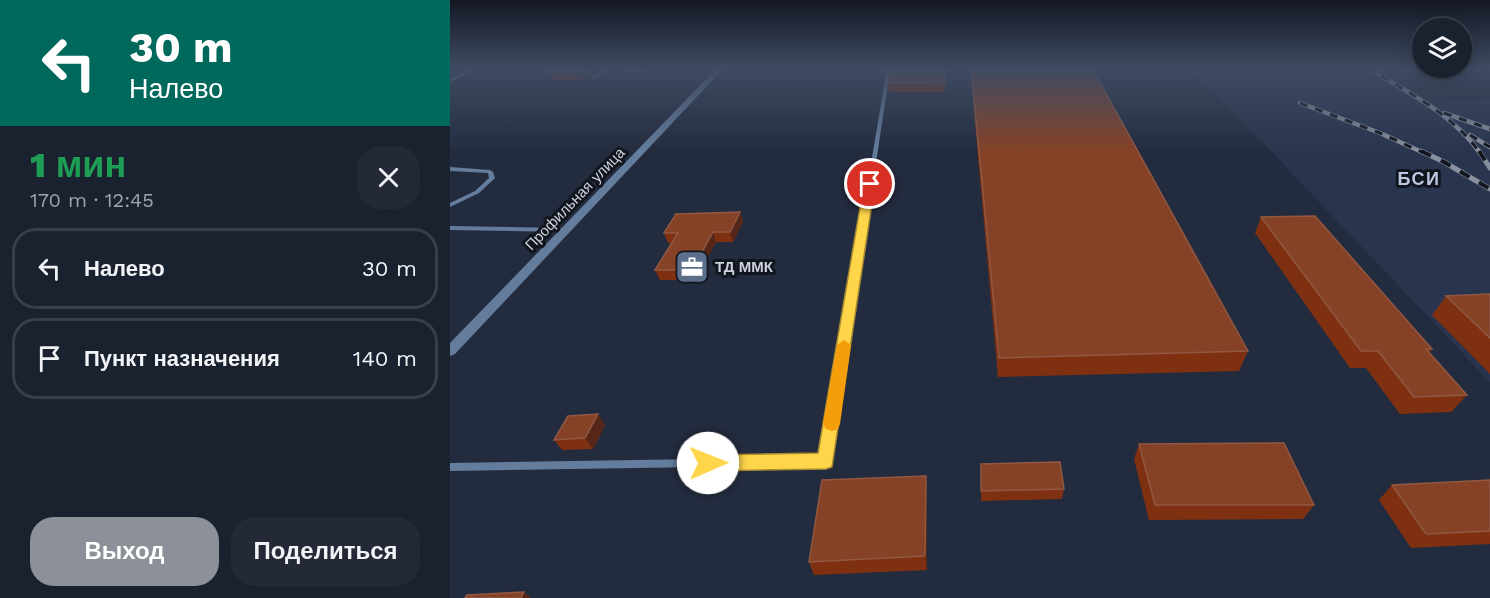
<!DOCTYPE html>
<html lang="ru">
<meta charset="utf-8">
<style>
:root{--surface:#1a212f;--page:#232937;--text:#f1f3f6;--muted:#9fa3aa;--line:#383e4b;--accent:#8c9099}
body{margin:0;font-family:"Work Sans",sans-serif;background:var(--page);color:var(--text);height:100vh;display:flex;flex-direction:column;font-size:22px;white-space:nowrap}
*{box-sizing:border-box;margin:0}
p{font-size:20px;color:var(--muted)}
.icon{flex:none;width:33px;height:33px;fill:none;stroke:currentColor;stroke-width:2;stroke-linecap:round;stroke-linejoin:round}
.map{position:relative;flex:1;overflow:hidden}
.details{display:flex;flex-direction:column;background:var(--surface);width:450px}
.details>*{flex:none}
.top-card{background:#00695c;color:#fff;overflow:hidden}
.controls{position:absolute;left:962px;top:18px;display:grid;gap:12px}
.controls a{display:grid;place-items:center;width:60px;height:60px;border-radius:50%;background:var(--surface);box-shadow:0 3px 15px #0003,0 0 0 2px var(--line);font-size:30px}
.pin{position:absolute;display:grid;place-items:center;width:51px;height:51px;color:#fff;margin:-26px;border:3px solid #fff;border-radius:50%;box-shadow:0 2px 6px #0007}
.me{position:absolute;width:66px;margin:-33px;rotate:89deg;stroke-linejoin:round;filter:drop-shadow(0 0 4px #0008)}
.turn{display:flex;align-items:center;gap:21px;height:126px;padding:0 30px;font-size:27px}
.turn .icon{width:78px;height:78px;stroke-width:2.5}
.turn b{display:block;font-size:42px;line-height:51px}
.round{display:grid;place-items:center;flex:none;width:63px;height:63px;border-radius:24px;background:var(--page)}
.summary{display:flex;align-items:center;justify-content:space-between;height:102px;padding:0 30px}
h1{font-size:36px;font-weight:800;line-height:45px;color:#1e9e55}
.action{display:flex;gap:12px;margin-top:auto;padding:12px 30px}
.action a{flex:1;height:69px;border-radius:24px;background:var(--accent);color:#fff;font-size:24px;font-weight:800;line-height:69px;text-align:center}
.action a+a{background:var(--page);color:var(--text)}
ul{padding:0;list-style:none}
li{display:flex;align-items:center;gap:18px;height:81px;margin:0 12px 9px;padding:0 18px;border:3px solid var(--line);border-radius:24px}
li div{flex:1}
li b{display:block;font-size:22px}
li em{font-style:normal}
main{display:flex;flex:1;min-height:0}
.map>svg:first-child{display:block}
.built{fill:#29354e}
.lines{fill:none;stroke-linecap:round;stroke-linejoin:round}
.service{fill:#647d9c;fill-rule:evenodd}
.tertiary{fill:#647d9c;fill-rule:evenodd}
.rail-far1-casing{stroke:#888f9e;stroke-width:4.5}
.rail-casing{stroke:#888f9e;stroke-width:5}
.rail-far1{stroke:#11151d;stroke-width:3;stroke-dasharray:8;stroke-linecap:butt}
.rail{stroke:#11151d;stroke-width:4;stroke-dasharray:11;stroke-linecap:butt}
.wall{fill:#7e3010}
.shaded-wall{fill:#562719}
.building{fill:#864226;stroke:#915843;stroke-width:1.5}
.route{fill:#ffd54a;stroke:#a68a30;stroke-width:1.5}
.slow{fill:#f59e0b}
.labels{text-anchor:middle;stroke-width:6;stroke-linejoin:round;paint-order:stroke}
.street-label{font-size:15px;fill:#ccd2df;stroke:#11151d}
.poi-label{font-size:15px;font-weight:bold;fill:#ccd2df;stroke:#11151d;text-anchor:start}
.far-district-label{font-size:18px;font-weight:bold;letter-spacing:1.5px;fill:#bcc8e0;stroke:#11151d}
</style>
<main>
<section class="details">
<div class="top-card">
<div class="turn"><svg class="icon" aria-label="left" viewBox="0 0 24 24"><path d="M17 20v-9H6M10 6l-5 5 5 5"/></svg><div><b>30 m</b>Налево</div></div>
</div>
<div class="summary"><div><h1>1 мин</h1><p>170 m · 12:45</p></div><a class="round"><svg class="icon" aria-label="close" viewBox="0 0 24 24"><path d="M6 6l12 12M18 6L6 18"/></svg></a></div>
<ul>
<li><svg class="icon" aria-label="left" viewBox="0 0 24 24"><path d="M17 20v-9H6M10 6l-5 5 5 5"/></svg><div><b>Налево</b></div><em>30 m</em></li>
<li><svg class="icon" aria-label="arrive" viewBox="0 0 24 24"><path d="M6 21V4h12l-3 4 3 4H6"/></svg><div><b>Пункт назначения</b></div><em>140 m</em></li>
</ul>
<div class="action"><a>Выход</a><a>Поделиться</a></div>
</section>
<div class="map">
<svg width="1040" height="598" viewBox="0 0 1040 598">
<rect width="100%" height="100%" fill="#232c3f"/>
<!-- built -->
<path class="built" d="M742,68h183l52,33 63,-1v282z"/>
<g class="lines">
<!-- service -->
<g class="service">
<path d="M22,68h5l-27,14v-3z"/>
<path d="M156,68h5l-16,11h-2v-2z"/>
<path d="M437,68h25l-22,2 -59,391 -1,3 -4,1 -376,6v-8l372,-6z"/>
<path d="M0,167l40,3 3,2 2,6 -16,15 -29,14v-4l25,-12 14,-13 -1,-5 -38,-2z"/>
<path d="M0,226l115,2 3,2 -3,2 -115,-2z"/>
</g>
<!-- tertiary -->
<path class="tertiary" d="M267,68h7l-269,286 -5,2v-13z"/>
<!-- rail-far1 casing -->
<g class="rail-far1-casing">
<g id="rail-far1">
<path d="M918,68c39,24 85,46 112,85"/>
<path d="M850,103l80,30 44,20"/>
<path d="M994,113l46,16"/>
<path d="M1020,135l20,12"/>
</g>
</g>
<!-- rail casing -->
<g class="rail-casing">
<g id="rail">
<path d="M971,151l23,11 46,27"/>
<path d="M1029,151l11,17"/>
</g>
</g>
<!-- rail-far1 -->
<use href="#rail-far1" class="rail-far1"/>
<!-- rail -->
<use href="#rail" class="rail"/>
</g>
<!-- wall -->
<g class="wall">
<path d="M101,68h51l-20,12h-29l-5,-10z"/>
<path d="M161,68h36l-5,4 -30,-2z"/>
<path d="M496,68l-1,24h-56l-1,-9z"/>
<path d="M520,68h122l156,283 -9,20 -241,6z"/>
<path d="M290,212l3,10 -10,20h-17l-20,38h-36l-5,-10 17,-27h-4l-4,-10z"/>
<path d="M811,217l171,132 -3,4 38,42 -16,17 -51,2 -34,-46h-16l-95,-135z"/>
<path d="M1040,294v80l-58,-59 14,-19z"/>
<path d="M155,425l-12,24 -31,1 -8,-10z"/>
<path d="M689,444l175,61 -11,14 -154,1 -15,-61z"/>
<path d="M531,464l83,25 -2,10 -81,2z"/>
<path d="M476,476l1,15v79l-113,5 -5,-13z"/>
<path d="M1040,480v64l-79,4 -32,-48 13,-15z"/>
</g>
<!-- shaded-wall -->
<g class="shaded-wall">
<path d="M130,68h22l-20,12 -5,-10z"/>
<path d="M290,212l3,10 -10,20 -3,-10z"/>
<path d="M263,232l3,10 -20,38 -4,-10z"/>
<path d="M148,414l7,11 -12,24 -8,-11z"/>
<path d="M476,476l1,15v79l-2,-14z"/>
<path d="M74,592l7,6h-10z"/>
</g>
<!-- building -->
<g class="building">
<path d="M101,68h29l-3,2h-29z"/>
<path d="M440,68h55v14l-57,1z"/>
<path d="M521,68h121l156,283 -249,7z"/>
<path d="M290,212l-10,20h-17l-21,38h-37l23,-37h-14l12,-19z"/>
<path d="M865,216l117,133h-6l41,46 -53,2 -36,-46h-17l-100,-134z"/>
<path d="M1040,294v44l-44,-42z"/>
<path d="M148,414l-13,24 -31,2 14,-24z"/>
<path d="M834,443l30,62h-159l-16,-61z"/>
<path d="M610,462l4,27 -83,2v-27z"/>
<path d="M476,476l-1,80 -116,6 13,-82z"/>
<path d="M1040,480v51l-64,3 -34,-49z"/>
<path d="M74,592l-3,6h-56l2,-3z"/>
</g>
<!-- sky -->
<linearGradient id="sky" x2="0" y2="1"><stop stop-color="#131823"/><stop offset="0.45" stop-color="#3f4b63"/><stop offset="1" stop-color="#3f4b63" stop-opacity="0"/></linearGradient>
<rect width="1040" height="152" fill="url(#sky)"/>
<!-- route -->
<path class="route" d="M420,181l5,3 -43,283 -6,2 -118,2 -6,-2 -3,-6 3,-6 6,-2 110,-2 46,-269z"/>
<!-- slow -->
<path class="slow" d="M394,340l7,5 -11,79 -2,5 -6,2 -6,-2 -3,-5 14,-79z"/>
<!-- icons -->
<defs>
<g id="office-square" transform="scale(1.725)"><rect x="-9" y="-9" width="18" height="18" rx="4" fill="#5c6f8a" stroke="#11151d"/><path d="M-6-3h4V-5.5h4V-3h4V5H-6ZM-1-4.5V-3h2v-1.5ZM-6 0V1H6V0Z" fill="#fff"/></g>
</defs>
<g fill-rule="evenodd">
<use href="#office-square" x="242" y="267"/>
</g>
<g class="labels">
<!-- street labels -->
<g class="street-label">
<text transform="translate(125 199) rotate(-46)" y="5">Профильная улица</text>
</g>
<!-- poi labels -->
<g class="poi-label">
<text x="265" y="272">ТД ММК</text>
</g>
<!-- far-district labels -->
<g class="far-district-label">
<text x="969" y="185">БСИ</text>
</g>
</g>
</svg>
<div class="controls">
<a><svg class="icon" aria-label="layers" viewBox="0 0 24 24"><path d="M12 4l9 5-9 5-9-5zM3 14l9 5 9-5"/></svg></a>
</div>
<div class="pin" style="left:420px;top:184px;background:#d93025"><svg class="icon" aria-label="arrive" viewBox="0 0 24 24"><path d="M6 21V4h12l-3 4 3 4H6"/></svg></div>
<svg class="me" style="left:258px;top:463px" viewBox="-20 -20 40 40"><circle r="19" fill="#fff"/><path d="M0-13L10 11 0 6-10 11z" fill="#ffd54a"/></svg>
</div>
</main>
